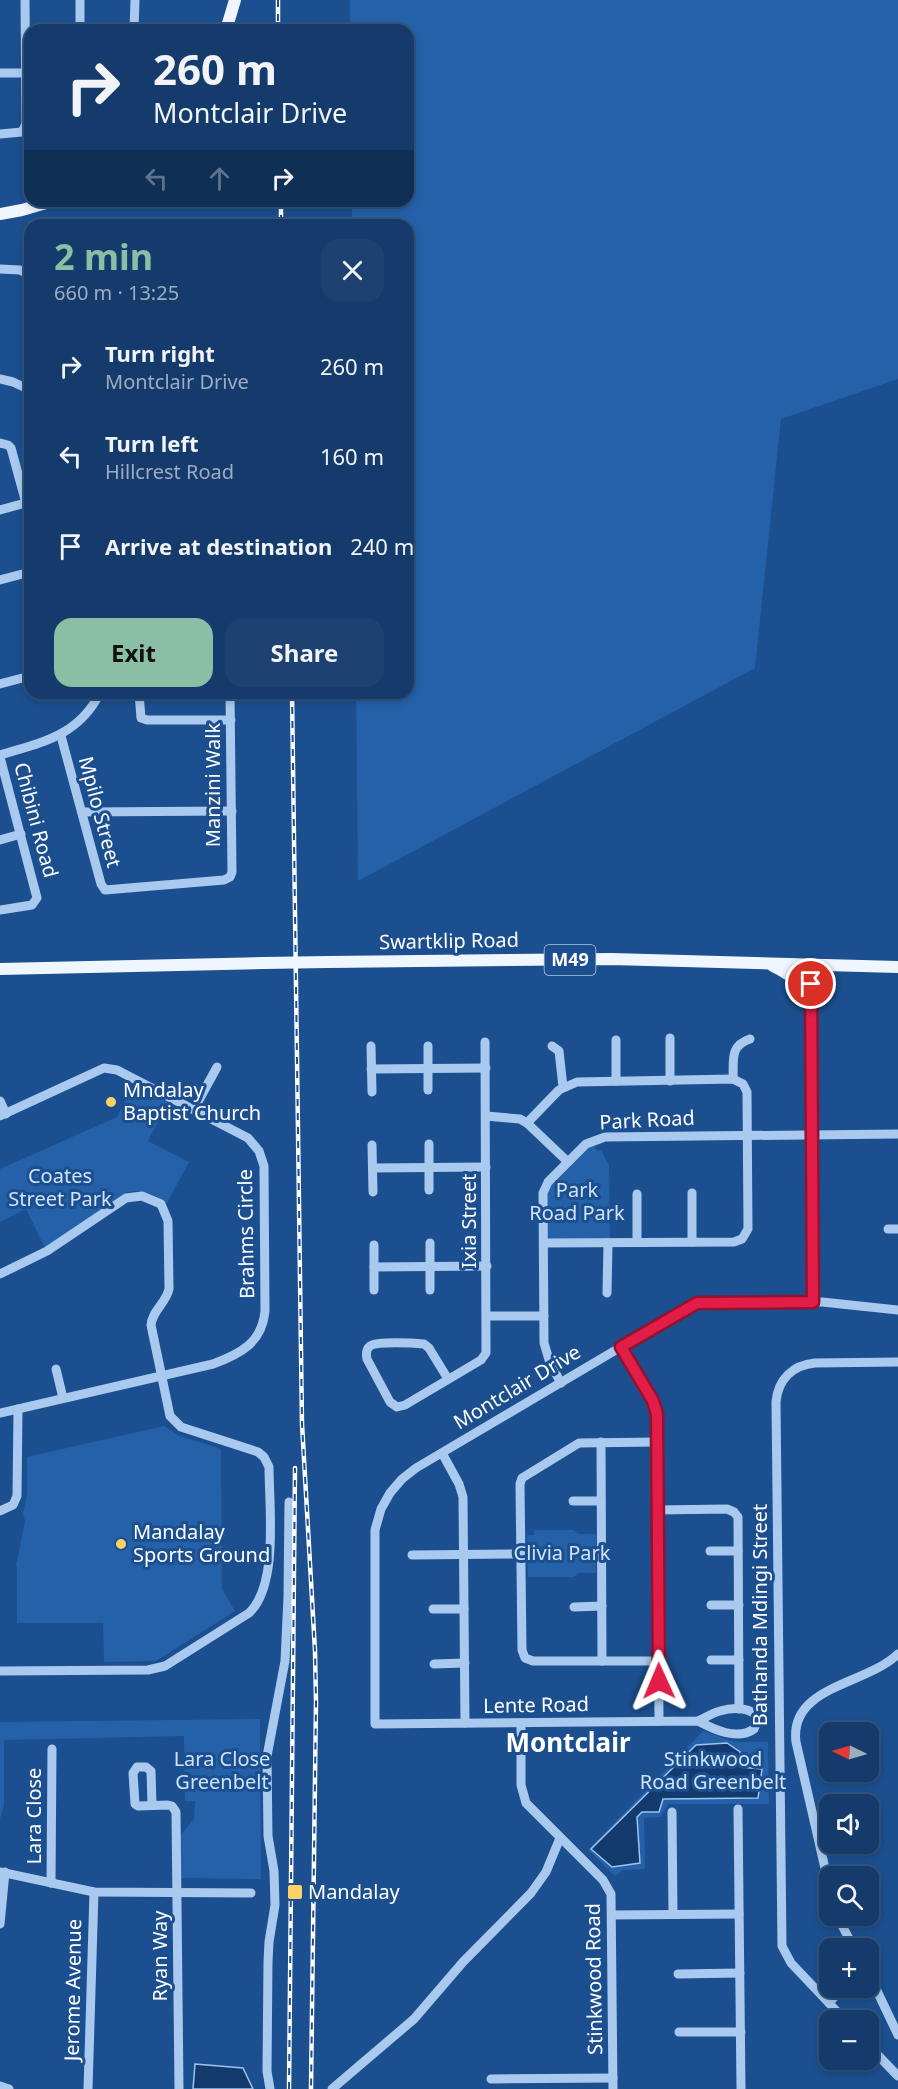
<!DOCTYPE html>
<meta charset="utf-8">
<style>
:root{--surface:#143b6b;--page:#1d4271;--text:#f1f3f6;--muted:#9dadc1;--line:#33557e;--accent:#8abfa5}
body{margin:0;font-family:"Noto Sans",sans-serif;background:var(--page);color:var(--text);height:100vh;display:flex;flex-direction:column;font-size:22px;white-space:nowrap}
*{box-sizing:border-box;margin:0}
p{font-size:20px;color:var(--muted)}
.icon{flex:none;width:33px;height:33px;fill:none;stroke:currentColor;stroke-width:2;stroke-linecap:round;stroke-linejoin:round}
.map{position:relative;flex:1;overflow:hidden}
.details{position:absolute;left:24px;top:219px;width:390px;height:480px;display:flex;flex-direction:column;background:var(--surface);border-radius:18px;box-shadow:0 3px 9px #0003,0 0 0 2px var(--line)}
.details>*{flex:none}
.banner{position:absolute;left:24px;top:24px;width:390px;height:183px;border-radius:18px;box-shadow:0 3px 9px #0003,0 0 0 2px var(--line);background:#143b6b;color:var(--text);overflow:hidden}
.needle{width:39px;rotate:275deg}
.fabs{position:absolute;left:819px;top:1722px;display:grid;gap:12px}
.fabs a{display:grid;place-items:center;width:60px;height:60px;border-radius:12px;background:var(--surface);box-shadow:0 3px 9px #0003,0 0 0 2px var(--line);font-size:30px}
.pin{position:absolute;display:grid;place-items:center;width:51px;height:51px;color:#fff;margin:-26px;border:3px solid #fff;border-radius:50%;box-shadow:0 2px 6px #0007}
.me{position:absolute;width:66px;margin:-33px;rotate:359deg;stroke-linejoin:round;filter:drop-shadow(0 0 4px #0008)}
.turn{display:flex;align-items:center;gap:21px;height:126px;padding:0 30px;font-size:27px}
.turn .icon{width:78px;height:78px;stroke-width:2.5}
.turn b{display:block;font-size:42px;line-height:51px}
.lanes{display:flex;align-items:center;height:57px;padding:0 30px;background:#0003;justify-content:center;gap:30px;direction:ltr}
.lanes .off{opacity:.35}
.round{display:grid;place-items:center;flex:none;width:63px;height:63px;border-radius:18px;background:var(--page)}
.headline{display:flex;align-items:center;justify-content:space-between;height:102px;padding:0 30px}
h1{font-size:36px;font-weight:700;line-height:45px;color:var(--accent)}
.cta{display:flex;gap:12px;margin-top:auto;padding:12px 30px}
.cta a{flex:1;height:69px;border-radius:18px;background:var(--accent);color:#111;font-size:24px;font-weight:700;line-height:69px;text-align:center}
.cta a+a{background:var(--page);color:var(--text)}
ul{padding:0;list-style:none}
li{display:flex;align-items:center;gap:18px;height:90px;padding:0 30px}
li div{flex:1}
li b{display:block;font-size:22px}
li em{font-style:normal}
.map>svg:first-child{display:block}
.green{fill:#2461a8}
.water{fill:#123a6d;stroke:#9cc4f0;stroke-width:1.5}
.lines{fill:none;stroke-linecap:round;stroke-linejoin:round}
.minor{stroke:#a9c9ee;stroke-width:9}
.major{stroke:#f0f6ff;stroke-width:12}
.rail-casing{stroke:#fff;stroke-width:4.5}
.rail{stroke:#1b4f8f;stroke-width:2;stroke-dasharray:7;stroke-linecap:butt}
.major-bridge{stroke:#f0f6ff;stroke-width:12}
.route-casing{stroke:#92132f;stroke-width:15}
.route{stroke:#e11d48;stroke-width:10}
.poi-dot{fill:#ffd166;stroke:#1b4f8f;stroke-width:2}
.labels{text-anchor:middle;stroke-width:6;stroke-linejoin:round;paint-order:stroke}
.shield{fill:#1b4f8f;stroke:#bbcadd;stroke-width:1.5}
.shield-label{font-size:18px;font-weight:bold;fill:#fff}
.street-label{font-size:20px;fill:#fff;stroke:#1b4f8f}
.poi-label{font-size:20px;fill:#fff;stroke:#1b4f8f;text-anchor:start}
.park-label{font-size:20px;fill:#cfe3fa;stroke:#1b4f8f}
.district-label{font-size:26px;font-weight:bold;fill:#fff;stroke:#1b4f8f}
</style>
<div class="map">
<svg width="898" height="2089" viewBox="0 0 898 2089">
<rect width="100%" height="100%" fill="#1b4f8f"/>
<!-- green -->
<g class="green">
<path d="M350,0h548v379l-117,40 -26,249 -397,213 -2,-188h52v-468h-56v-24h56v-171h-58z"/>
<path d="M131,201h89l-8,4 -76,1z"/>
<path d="M134,1083l35,18 -21,40 41,21 -22,41c-13,-9 -27,-15 -42,-10l-80,55 -19,-39 -26,13v-53l117,-52z"/>
<path d="M593,1143l4,8 4,-1 8,16 1,73 -59,1 -4,-4 -1,-39 4,-12z"/>
<path d="M164,1426l16,10 41,13 1,140 13,22 -79,50 -52,1 -1,-39h-86v-56l-1,-1 9,-45 -2,-8 4,-19v-37z"/>
<path d="M534,1530h40l4,4h18v39h-18l-4,4h-46l-1,-42h7z"/>
<path d="M260,1719l1,160 -80,-1 -1,-42 14,-17 1,-18h-10l-1,-65 -180,4v65l-4,14v-97z"/>
<path d="M703,1731l32,11h33l1,62h-101l-7,13 -17,1 1,51 -22,1 -8,6 -27,-26z"/>
</g>
<!-- water -->
<g class="water">
<path d="M727,1743l13,9v15l22,2 -4,29 -95,1 -4,13h-17l-5,5 3,46 -28,4 -21,-18 105,-104z"/>
<path d="M195,2064l48,4 10,21h-60z"/>
</g>
<g class="lines">
<!-- minor -->
<g class="minor">
<path d="M80,0v30"/>
<path d="M134,30l1,-30"/>
<path d="M0,73h26"/>
<path d="M0,134l22,-2 4,-8 -1,-124"/>
<path d="M0,269l20,1 8,4"/>
<path d="M28,274l2,21"/>
<path d="M0,379l13,3 17,8"/>
<path d="M0,443l8,2 3,3 15,55"/>
<path d="M0,510l29,-8"/>
<path d="M25,573l5,17"/>
<path d="M0,580l30,-8"/>
<path d="M0,684l30,-8"/>
<path d="M139,693l2,25 6,2h84"/>
<path d="M61,736l40,148 4,6 119,-10 6,-3 2,-5 -2,-179"/>
<path d="M0,755c43,-13 78,-19 100,-62"/>
<path d="M0,757l37,141 -5,7 -32,5"/>
<path d="M82,812l150,-1"/>
<path d="M0,840l21,-6"/>
<path d="M811,965l2,337"/>
<path d="M670,1038v43"/>
<path d="M616,1040v41"/>
<path d="M371,1046l1,46"/>
<path d="M428,1046v44"/>
<path d="M552,1046l7,5 4,36"/>
<path d="M371,1069l115,-1"/>
<path d="M733,1079c1,-18 -4,-33 17,-40"/>
<path d="M0,1101l6,13"/>
<path d="M194,1109l23,-42"/>
<path d="M0,1116l104,-48 13,2 131,68 11,13 5,15 1,145c-3,32 -25,43 -52,53l-213,49"/>
<path d="M486,1116l34,3 7,4 41,39"/>
<path d="M527,1123l32,-33 18,-8 156,-3 10,5 4,8 1,137 -6,10 -8,3 -190,1"/>
<path d="M429,1144v46"/>
<path d="M372,1145l1,47"/>
<path d="M373,1168l113,-1"/>
<path d="M692,1193v49"/>
<path d="M888,1229h10"/>
<path d="M637,1242v-48"/>
<path d="M430,1243v47"/>
<path d="M374,1245v45"/>
<path d="M374,1267l113,-1"/>
<path d="M0,1274l47,-23 79,-53 16,-2 19,8 7,17 1,68c-3,14 -17,22 -18,36l19,91 11,11 77,25 6,5 5,10c0,39 10,118 -20,146l-84,53 -17,4 -148,1"/>
<path d="M607,1293l1,-50"/>
<path d="M487,1316h57"/>
<path d="M621,1347l32,54 4,14 2,306"/>
<path d="M56,1369l7,29"/>
<path d="M448,1379l-19,-31 -5,-4c-10,-1 -47,-3 -54,2 -4,3 -4,8 -3,13l23,43 7,5 8,-2 76,-45 5,-7 -1,-311"/>
<path d="M561,1383l-11,-20 -6,-20 -1,-150 5,-11 38,-38 19,-7 293,-3"/>
<path d="M601,1442l1,219"/>
<path d="M657,1442l-78,1 -57,35 -2,6 2,166 3,8 8,3h125"/>
<path d="M442,1453l17,31 4,13 2,226"/>
<path d="M573,1501h28"/>
<path d="M657,1510l70,-1 7,3 4,5 1,192"/>
<path d="M0,1511l13,-6 4,-9 1,-87"/>
<path d="M710,1551h28"/>
<path d="M412,1555l109,-1"/>
<path d="M711,1605h28"/>
<path d="M574,1607l28,-1"/>
<path d="M433,1609h31"/>
<path d="M711,1660h28"/>
<path d="M434,1664l31,-1"/>
<path d="M698,1721c15,8 39,20 56,8 11,-23 -20,-22 -34,-18 -8,2 -15,7 -22,10l-323,3v-194l6,-21 9,-16 12,-14 14,-11 276,-163 10,-3h120l76,8"/>
<path d="M521,1723v62l5,18 77,77 8,14 2,195"/>
<path d="M152,1805l-1,-34 -5,-4h-9l-4,6 2,31 3,2 30,-1 4,1 4,6 3,277"/>
<path d="M738,1809l3,280"/>
<path d="M672,1812l1,102"/>
<path d="M0,1872l94,20 157,1"/>
<path d="M51,1883l1,-134"/>
<path d="M830,1890l-34,-148c-7,-56 70,-57 102,-88"/>
<path d="M612,1915l127,-1"/>
<path d="M837,1916l17,32"/>
<path d="M0,1924l5,-52"/>
<path d="M868,1972l30,63"/>
<path d="M678,1974l62,-1"/>
<path d="M829,2003l13,-15"/>
<path d="M845,2020l-54,-57 -9,-17 -6,-544c2,-23 17,-37 39,-39l83,-1"/>
<path d="M679,2032h62"/>
<path d="M868,2045l30,31"/>
<path d="M491,2079l122,-1"/>
<path d="M0,2086l9,3"/>
<path d="M88,2089l6,-197"/>
<path d="M270,2089l-3,-18 1,-109 1,-20 6,-37 -1,-34 -6,-35 -1,-80 18,-95 3,-64 1,-95"/>
<path d="M332,2089l82,-70 49,-57 68,-69 15,-21 14,-34"/>
</g>
<!-- major -->
<g class="major">
<path d="M226,30l9,-30"/>
<path d="M0,214l22,-4 31,-9"/>
<path d="M328,962l284,-3 286,8"/>
<path d="M773,966c20,10 29,17 38,38"/>
<path d="M0,969l263,-6"/>
</g>
<!-- rail casing -->
<g class="rail-casing">
<g id="rail">
<path d="M278,0v30"/>
<path d="M281,201v24"/>
<path d="M292,693l10,731 13,227 1,51 -5,387"/>
<path d="M289,2089l6,-621"/>
</g>
</g>
<!-- rail -->
<use href="#rail" class="rail"/>
<!-- major-bridge -->
<path class="major-bridge" d="M263,963l65,-1"/>
</g>
<g class="lines">
<!-- route casing -->
<g class="route-casing">
<path id="route" d="M659,1681l-2,-267 -4,-13 -32,-54 76,-44 116,-1 -2,-318"/>
</g>
<!-- route -->
<use href="#route" class="route"/>
</g>
<!-- markers -->
<g class="poi-dot">
<circle cx="111" cy="1102" r="6"/>
<circle cx="121" cy="1544" r="6"/>
<rect x="287" y="1884" width="16" height="16" rx="3"/>
</g>
<g class="labels">
<!-- shield labels -->
<rect class="shield" x="544.5" y="945" width="51" height="30" rx="4.5"/>
<g class="shield-label">
<text x="570" y="966">M49</text>
</g>
<!-- street labels -->
<g class="street-label">
<text transform="translate(213 785) rotate(-90)" y="7">Manzini Walk</text>
<text transform="translate(100 812) rotate(75)" y="7">Mpilo Street</text>
<text transform="translate(36 820) rotate(75)" y="7">Chibini Road</text>
<text transform="translate(449 941) rotate(-1)" y="7">Swartklip Road</text>
<text transform="translate(647 1120) rotate(-3)" y="7">Park Road</text>
<text transform="translate(469 1221) rotate(-90)" y="7">Ixia Street</text>
<text transform="translate(246 1234) rotate(-91)" y="7">Brahms Circle</text>
<text transform="translate(517 1387) rotate(-31)" y="7">Montclair Drive</text>
<text transform="translate(760 1615) rotate(-90)" y="7">Bathanda Mdingi Street</text>
<text transform="translate(536 1705) rotate(-1)" y="7">Lente Road</text>
<text transform="translate(34 1816) rotate(-90)" y="7">Lara Close</text>
<text transform="translate(160 1956) rotate(-90)" y="7">Ryan Way</text>
<text transform="translate(594 1979) rotate(-91)" y="7">Stinkwood Road</text>
<text transform="translate(73 1990) rotate(-89)" y="7">Jerome Avenue</text>
</g>
<!-- poi labels -->
<g class="poi-label">
<text x="123" y="1097">Mndalay<tspan x="123" dy="23">Baptist Church</tspan></text>
<text x="133" y="1539">Mandalay<tspan x="133" dy="23">Sports Ground</tspan></text>
<text x="308" y="1899">Mandalay</text>
</g>
<!-- park labels -->
<g class="park-label">
<text x="60" y="1183">Coates<tspan x="60" dy="23">Street Park</tspan></text>
<text x="577" y="1197">Park<tspan x="577" dy="23">Road Park</tspan></text>
<text x="562" y="1560">Clivia Park</text>
<text x="222" y="1766">Lara Close<tspan x="222" dy="23">Greenbelt</tspan></text>
<text x="713" y="1766">Stinkwood<tspan x="713" dy="23">Road Greenbelt</tspan></text>
</g>
<!-- district labels -->
<g class="district-label">
<text x="568" y="1752">Montclair</text>
</g>
</g>
</svg>
<div class="fabs">
<a><svg class="needle" viewBox="-14 -14 28 28"><path d="M0-13l5 13h-10z" fill="#e53935"/><path d="M0 13l5-13h-10z" fill="#9dadc1"/></svg></a>
<a><svg class="icon" aria-label="sound" viewBox="0 0 24 24"><path d="M4 9h4l5-4v14l-5-4H4zM17 9q2 3 0 6"/></svg></a>
<a><svg class="icon" aria-label="search" viewBox="0 0 24 24"><circle cx="10" cy="10" r="6"/><path d="M15 15l6 6"/></svg></a>
<a>+</a>
<a>−</a>
</div>
<div class="pin" style="left:811px;top:984px;background:#d93025"><svg class="icon" aria-label="arrive" viewBox="0 0 24 24"><path d="M6 21V4h12l-3 4 3 4H6"/></svg></div>
<svg class="me" style="left:659px;top:1681px" viewBox="-20 -20 40 40"><path d="M0-17L14 15 0 8-14 15z" fill="#e11d48" stroke="#fff" stroke-width="4"/></svg>
<div class="banner">
<div class="turn"><svg class="icon" aria-label="right" viewBox="0 0 24 24"><path d="M7 20v-9h11M14 6l5 5-5 5"/></svg><div><b>260 m</b>Montclair Drive</div></div>
<div class="lanes"><svg class="icon off" aria-label="left" viewBox="0 0 24 24"><path d="M17 20v-9H6M10 6l-5 5 5 5"/></svg><svg class="icon off" aria-label="ahead" viewBox="0 0 24 24"><path d="M12 20V5M6 11l6-6 6 6"/></svg><svg class="icon" aria-label="right" viewBox="0 0 24 24"><path d="M7 20v-9h11M14 6l5 5-5 5"/></svg></div>
</div>
<section class="details">
<div class="headline"><div><h1>2 min</h1><p>660 m · 13:25</p></div><a class="round"><svg class="icon" aria-label="close" viewBox="0 0 24 24"><path d="M6 6l12 12M18 6L6 18"/></svg></a></div>
<ul>
<li><svg class="icon" aria-label="right" viewBox="0 0 24 24"><path d="M7 20v-9h11M14 6l5 5-5 5"/></svg><div><b>Turn right</b><p>Montclair Drive</p></div><em>260 m</em></li>
<li><svg class="icon" aria-label="left" viewBox="0 0 24 24"><path d="M17 20v-9H6M10 6l-5 5 5 5"/></svg><div><b>Turn left</b><p>Hillcrest Road</p></div><em>160 m</em></li>
<li><svg class="icon" aria-label="arrive" viewBox="0 0 24 24"><path d="M6 21V4h12l-3 4 3 4H6"/></svg><div><b>Arrive at destination</b></div><em>240 m</em></li>
</ul>
<div class="cta"><a>Exit</a><a>Share</a></div>
</section>
</div>
